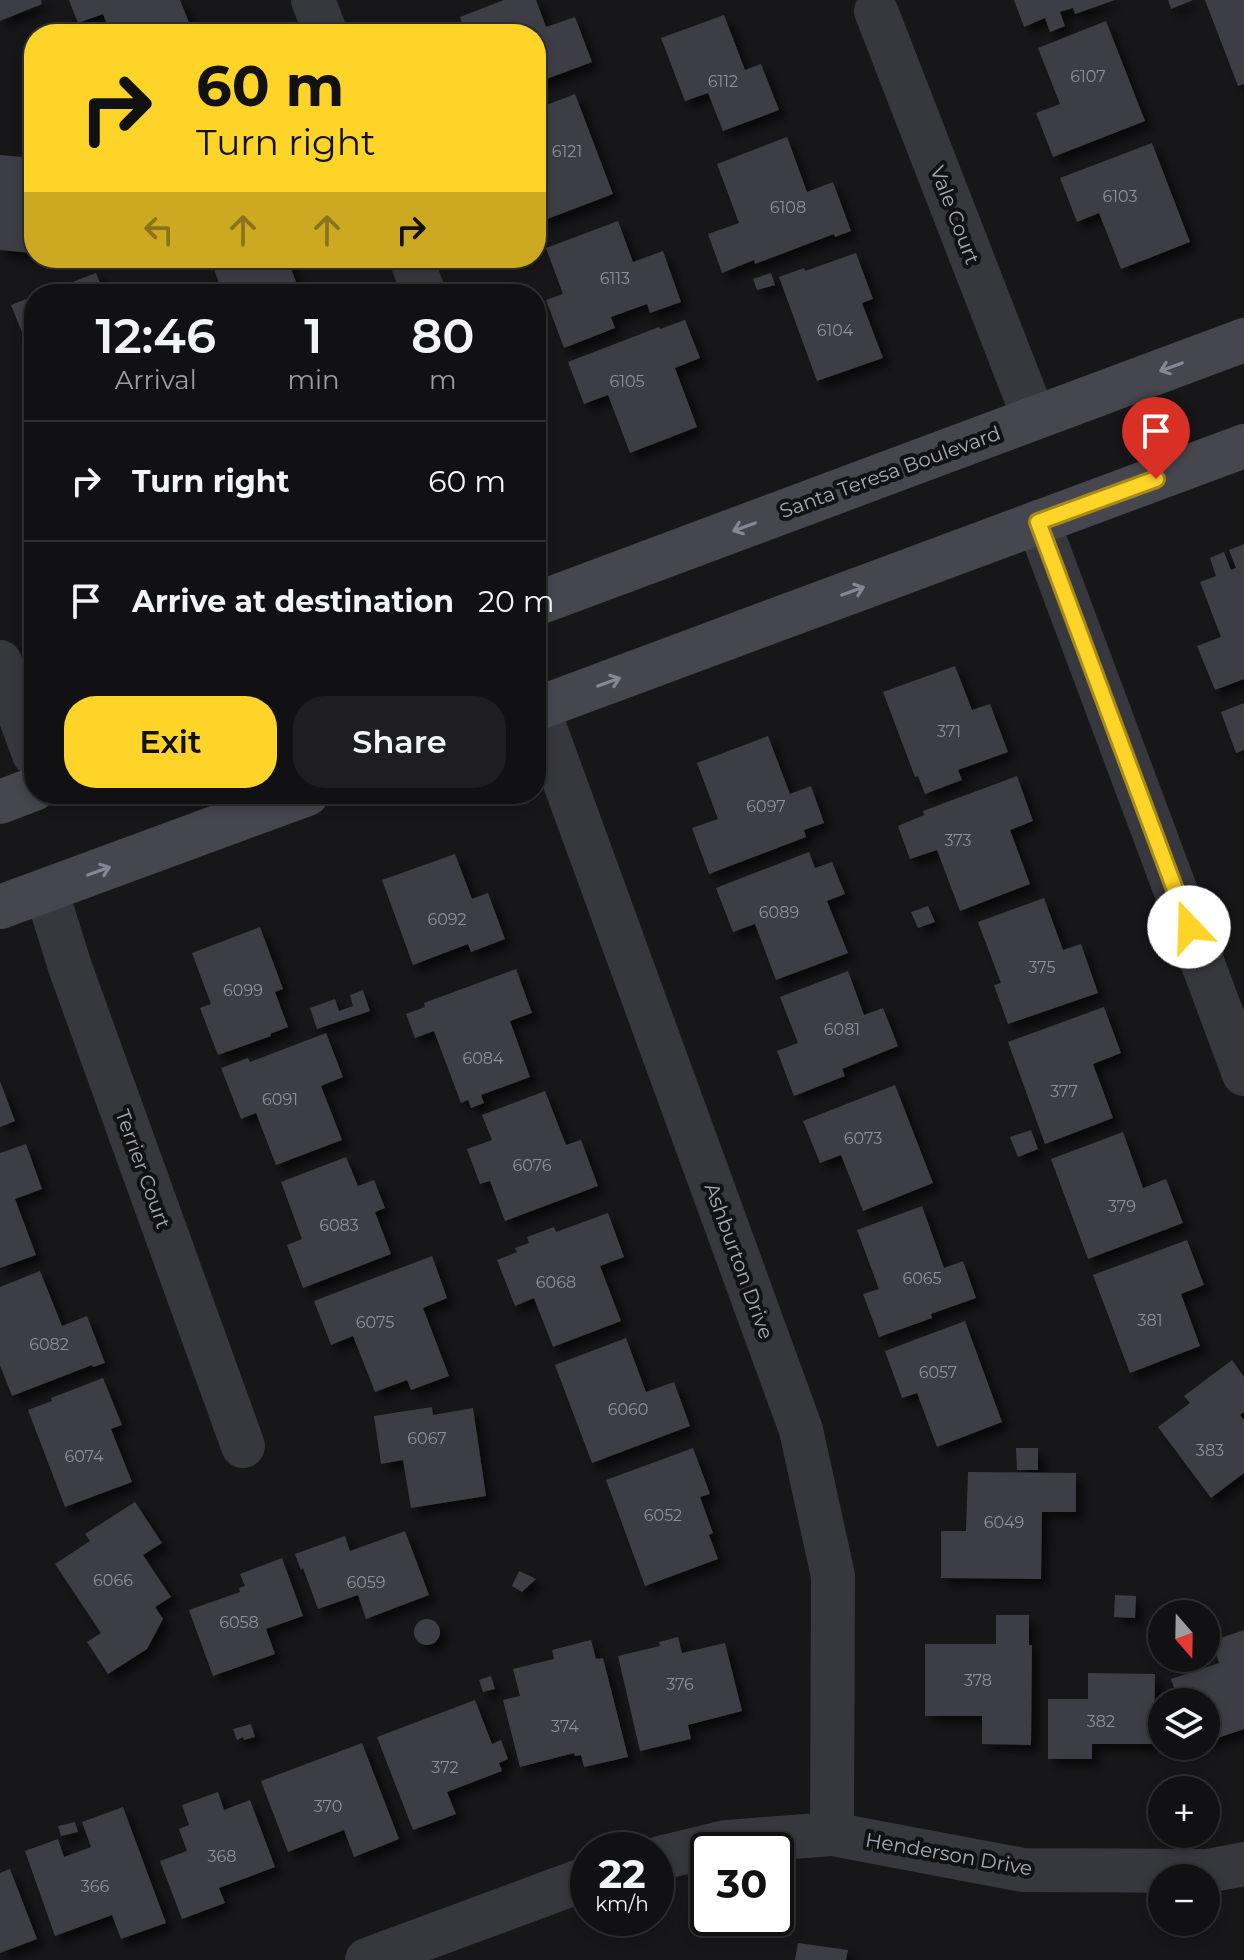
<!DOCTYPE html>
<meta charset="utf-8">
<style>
:root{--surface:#111013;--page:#1e1e21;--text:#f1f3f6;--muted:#9c9da0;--line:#303033;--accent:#ffd428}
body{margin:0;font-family:Montserrat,sans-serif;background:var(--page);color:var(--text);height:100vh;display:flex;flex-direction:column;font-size:30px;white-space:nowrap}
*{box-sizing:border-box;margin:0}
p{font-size:26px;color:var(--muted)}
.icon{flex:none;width:44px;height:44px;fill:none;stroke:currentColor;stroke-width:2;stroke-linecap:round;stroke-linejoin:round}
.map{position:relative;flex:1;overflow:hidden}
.drawer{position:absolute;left:24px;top:284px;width:522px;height:520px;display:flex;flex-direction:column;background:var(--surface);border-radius:32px;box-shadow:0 4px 12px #0003,0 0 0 2px var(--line)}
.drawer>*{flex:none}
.banner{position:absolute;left:24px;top:24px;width:522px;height:244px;border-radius:32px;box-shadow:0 4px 12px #0003,0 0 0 2px var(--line);background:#ffd428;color:#111;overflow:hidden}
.needle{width:52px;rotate:160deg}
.buttons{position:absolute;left:1148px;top:1600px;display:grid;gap:16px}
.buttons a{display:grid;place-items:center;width:72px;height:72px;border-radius:50%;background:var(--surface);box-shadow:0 4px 12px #0003,0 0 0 2px var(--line);font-size:40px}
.speed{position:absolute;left:570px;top:1832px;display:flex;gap:16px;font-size:40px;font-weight:700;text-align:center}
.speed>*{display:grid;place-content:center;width:104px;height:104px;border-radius:50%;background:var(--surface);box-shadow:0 4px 12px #0003,0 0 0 2px var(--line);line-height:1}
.speed small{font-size:20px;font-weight:400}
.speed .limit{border:4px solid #111;border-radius:12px;background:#fff;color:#111}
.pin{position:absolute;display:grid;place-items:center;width:68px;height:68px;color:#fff;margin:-82px -34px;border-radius:50% 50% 50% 0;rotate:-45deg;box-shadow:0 0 8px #0007}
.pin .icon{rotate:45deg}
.me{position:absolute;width:88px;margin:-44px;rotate:339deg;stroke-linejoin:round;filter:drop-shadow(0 0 6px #0008)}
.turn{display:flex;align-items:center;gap:28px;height:168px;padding:0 40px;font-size:36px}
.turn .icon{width:104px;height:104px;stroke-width:2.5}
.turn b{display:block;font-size:56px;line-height:68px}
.lanes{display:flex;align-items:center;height:76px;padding:0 40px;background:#0003;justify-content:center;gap:40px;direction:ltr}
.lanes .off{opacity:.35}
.eta{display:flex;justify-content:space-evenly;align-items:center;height:136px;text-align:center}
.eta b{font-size:48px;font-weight:600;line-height:56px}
.primary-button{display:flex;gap:16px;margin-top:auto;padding:16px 40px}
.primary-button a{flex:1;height:92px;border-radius:32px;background:var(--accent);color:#111;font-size:32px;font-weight:600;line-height:92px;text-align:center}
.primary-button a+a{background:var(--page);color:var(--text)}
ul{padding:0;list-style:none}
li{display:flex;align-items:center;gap:24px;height:120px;padding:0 40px;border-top:2px solid var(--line)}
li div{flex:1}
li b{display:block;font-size:30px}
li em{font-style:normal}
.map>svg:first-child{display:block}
.building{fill:#3e3e44;filter:url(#shadow)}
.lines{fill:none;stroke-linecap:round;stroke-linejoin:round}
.minor{stroke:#37373e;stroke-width:44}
.secondary{stroke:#45464e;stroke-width:44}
.oneway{stroke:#858794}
.route-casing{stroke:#a68a1a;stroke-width:20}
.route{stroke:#ffd428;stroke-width:14}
.labels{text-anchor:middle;stroke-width:8;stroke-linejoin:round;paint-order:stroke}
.number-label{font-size:16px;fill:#8d8f9c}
.street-label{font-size:20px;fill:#a7aaba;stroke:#121114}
</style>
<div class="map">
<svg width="1244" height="1960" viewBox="0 0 1244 1960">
<defs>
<filter id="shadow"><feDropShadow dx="7" dy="7" stdDeviation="4" flood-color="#0009"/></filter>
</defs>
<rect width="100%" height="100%" fill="#171619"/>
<!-- building -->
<g class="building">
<path d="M0,0h41l1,4 -42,17z"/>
<path d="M69,0h111l12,30 -9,4h-72l-8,-20 -25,9z"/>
<path d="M504,0h32l10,27 29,-10 17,45 -56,21v-49h-70l-6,-17z"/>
<path d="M1014,0h101l-40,14 -2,-6 -13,4 5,14 -15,6 -5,-14 -21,9z"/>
<path d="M1168,0h25l-22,9z"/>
<path d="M1205,0h39v84l-6,2z"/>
<path d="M724,15l21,55 16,-6 18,46 -56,21 -15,-38 -23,8 -24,-63z"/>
<path d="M1106,21l39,100 -92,36 -17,-44 24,-9 -22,-56z"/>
<path d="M575,94l38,100 -71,27 -6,-17v-95z"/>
<path d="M787,137l20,55 26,-10 18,49 -16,6 -1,-3 -79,30 -1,-4 -32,13 -14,-39 31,-11 -22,-59z"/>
<path d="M1152,143l38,99 -69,27 -22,-56 -22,9 -17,-44z"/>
<path d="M0,155l34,3v70l-2,25 -32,-3z"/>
<path d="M618,221l15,41 30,-11 18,51 -31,11 -3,-9 -36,13 4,11 -51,20 -18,-48 17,-6 -17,-46z"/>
<path d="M856,253l17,46 -11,4 21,55 -66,23 -38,-104 25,-9 1,3z"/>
<path d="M210,258h77l13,34 -6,2h-71z"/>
<path d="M96,273l8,21h-63z"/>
<path d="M771,273l4,12 -18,5 -4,-11z"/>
<path d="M34,296v87l-7,-18 7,-3 -23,-57z"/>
<path d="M685,320l15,38 -25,10 22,59 -67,26 -22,-58 -24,9 -16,-42 91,-35 1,2z"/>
<path d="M1244,544v135l-29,11 -18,-44 24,-9 -21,-55 16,-6 -6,-18 14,-6 7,18 5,-2 -7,-18z"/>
<path d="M955,666l17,44 18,-6 18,48 -50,18 4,10 -37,14 -7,-18 -3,1 -32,-85z"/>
<path d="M1244,703v47l-8,3 -15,-41z"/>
<path d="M768,736l22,58 21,-8 13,37 -20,7 2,7 -97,37 -17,-46 26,-9 -21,-56z"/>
<path d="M1017,776l16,45 -23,9 20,54 -70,27 -23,-61 -27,9 -12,-33 26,-11 -1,-4z"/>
<path d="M809,852l6,16 17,-6 13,32 -18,7 21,52 -72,27 -21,-56 -22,8 -17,-44z"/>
<path d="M455,854l17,45 16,-6 17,46 -34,13 -3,-8 -55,21 -31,-85z"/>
<path d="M1044,898l19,52 18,-6 17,49 -90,31 -14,-39 7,-2 -23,-61z"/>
<path d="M928,906l7,16 -17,6 -7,-16z"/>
<path d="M260,927l23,62 -8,3 13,35 -18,7 1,2 -53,19 -18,-47 11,-4 -19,-51z"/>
<path d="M516,969l16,44 -22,8 20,56 -49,18 3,8 -13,5 -3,-8 -7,3 -27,-72 -19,7 -9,-24 19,-7 -1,-4z"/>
<path d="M848,971l16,44 19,-7 15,38 -56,23 3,7 -51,20 -17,-45 21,-8 -18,-46z"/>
<path d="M363,990l7,21 -53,18 -7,-21 25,-9 4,12 14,-5 -3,-11z"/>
<path d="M1104,1007l17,46 -28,11 20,54 -68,26 -37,-102z"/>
<path d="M326,1033l17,44 -22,9 21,54 -66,25 -20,-52 -15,6 -20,-51 27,-10 2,4z"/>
<path d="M0,1081l15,40 -15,6z"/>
<path d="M895,1085l38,98 -70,28 -22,-56 -21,8 -17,-42z"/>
<path d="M545,1091l21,54 15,-5 17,46 -93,35 -15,-40 -10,3 -13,-35 25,-9 -10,-25z"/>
<path d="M1031,1130l7,19 -20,8 -8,-20z"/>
<path d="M1123,1132l20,56 23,-9 17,44 -95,36 -37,-100z"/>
<path d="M26,1144l16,45 -27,10 21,56 -36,13v-115z"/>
<path d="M346,1157l12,29 16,-6 11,28 -10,4 16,42 -88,34 -16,-43 15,-6 -21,-57z"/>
<path d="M922,1206l22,62 19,-7 13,37 -45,16 1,4 -53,19 -16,-43 16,-5 -22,-59z"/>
<path d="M608,1213l16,44 -24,9 21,55 -68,26 -19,-49 -19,8 -18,-46 20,-8 -2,-4 14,-5 -2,-6 27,-10 2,5z"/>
<path d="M1187,1240l17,45 -23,9 19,52 -70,27 -37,-98z"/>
<path d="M432,1256l15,42 -24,10 26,68 -38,14 -4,-10 -32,12 -22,-56 -22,9 -17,-44z"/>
<path d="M40,1271l22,55 25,-10 18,47 -12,4 -1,-2 -80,31 -12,-31v-78z"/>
<path d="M965,1321l37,101 -65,25 -20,-54 -15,5 -17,-47z"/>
<path d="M626,1338l20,54 28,-10 16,44 -98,37 -37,-98z"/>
<path d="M1232,1360l12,17v35l-4,3 4,5v53l-33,25 -53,-71 32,-24 -6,-7z"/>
<path d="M103,1378l19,47 -11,4 21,53 -67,25 -37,-97 24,-9 -1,-3z"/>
<path d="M432,1407l1,8 40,-7 13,88 -75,12 -8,-48 -22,4 -7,-48z"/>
<path d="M693,1448l17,46 -10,3 13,36 -4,2 9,24 -73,27 -39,-106z"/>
<path d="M1016,1448h22v22h-21z"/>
<path d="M968,1472l108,1v39h-34l-1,67 -100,-1v-47h25z"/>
<path d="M135,1502l27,41 -19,12 28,42 -16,10 8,12 -16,30 -39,25 -21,-32 14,-9 -46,-69 35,-23 -5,-7z"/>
<path d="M405,1531l24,64 -63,24 -8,-24 -40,14 -15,-41 -2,2 -6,-16 50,-18 5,15z"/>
<path d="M282,1558l21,58 -37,13 9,25 -62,22 -24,-66 51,-18 -1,-4 6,-2 -5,-12z"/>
<path d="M519,1571l17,8 -14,13 -10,-6z"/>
<path d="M1115,1595l21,1 -1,22 -21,-1z"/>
<path d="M996,1615h33v30h3l-1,100 -49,-1v-28h-57v-72h71z"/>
<circle cx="427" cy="1632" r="13"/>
<path d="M1244,1630v99l-38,13v-40h-27l-8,-23 48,-16 -7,-22z"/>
<path d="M678,1637l4,16 43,-10 17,68 -54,14 3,14 -51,12 -22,-95 42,-10 -1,-4z"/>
<path d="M591,1640l5,19 7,-1 25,99 -44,10 -3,-12 -6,1 -1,-3 -54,14 -17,-67 17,-4 -7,-27 41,-10 -2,-9z"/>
<path d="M1088,1673l67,1 -1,70h-62v15h-44v-60h40z"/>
<path d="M491,1676l4,13 -12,3 -4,-12z"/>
<path d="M475,1700l17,44 9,-4 7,19 -9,4 3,8 -55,21 9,22 -43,16 -36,-93z"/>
<path d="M251,1724l4,13 -11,3 -1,-3 -6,3 -4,-11z"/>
<path d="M362,1743l37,96 -45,18 -10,-27 -56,22 -27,-71z"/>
<path d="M218,1792l6,18 26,-10 25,67 -56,21 6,15 -43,16 -22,-58 27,-10 -8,-22 10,-4 -7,-20z"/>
<path d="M123,1807l43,116 -45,16 -9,-24 -57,21 -30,-85 33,-12 6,18 27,-10 -9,-25z"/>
<path d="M75,1822l3,10 -17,4 -3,-10z"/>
<path d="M10,1869l27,70 -37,14v-80z"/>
<path d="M798,1943l50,7 -2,10h-51z"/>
</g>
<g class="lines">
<!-- minor -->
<g class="minor">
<path d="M313,0l13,34"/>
<path d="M876,11l158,407"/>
<path d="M411,258l13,36"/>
<path d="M1038,522l206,552"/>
<path d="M0,662l34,92"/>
<path d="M538,709l263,721 32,146 -1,258"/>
<path d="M46,890l24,77 173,479"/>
<path d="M656,1859l70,-17 106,-8 191,36 184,1 37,-7"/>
<path d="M367,1960l221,-82"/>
</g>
<!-- secondary -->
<g class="secondary">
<path d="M536,604l708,-264"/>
<path d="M536,709l708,-263"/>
<path d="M0,802l34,-13"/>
<path d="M0,907l307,-113"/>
</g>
</g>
<!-- one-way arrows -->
<defs><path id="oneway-shaft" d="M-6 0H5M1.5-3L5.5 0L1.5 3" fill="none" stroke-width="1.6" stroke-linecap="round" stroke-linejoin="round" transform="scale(2)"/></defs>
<g class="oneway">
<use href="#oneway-shaft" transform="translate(1171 367) rotate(160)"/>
<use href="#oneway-shaft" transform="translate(744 527) rotate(160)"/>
<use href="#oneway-shaft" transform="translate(853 591) rotate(-20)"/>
<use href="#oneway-shaft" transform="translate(609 682) rotate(-20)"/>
<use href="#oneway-shaft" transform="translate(99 871) rotate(-20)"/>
</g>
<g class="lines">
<!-- route casing -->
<g class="route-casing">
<path id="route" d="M1156,479l-118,43 151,405"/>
</g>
<!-- route -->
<use href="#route" class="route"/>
</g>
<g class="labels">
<!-- number labels -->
<g class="number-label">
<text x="1088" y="82">6107</text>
<text x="723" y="87">6112</text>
<text x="567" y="157">6121</text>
<text x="1120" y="202">6103</text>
<text x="788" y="213">6108</text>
<text x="615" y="284">6113</text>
<text x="835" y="336">6104</text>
<text x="627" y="387">6105</text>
<text x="949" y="737">371</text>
<text x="766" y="812">6097</text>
<text x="958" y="846">373</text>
<text x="779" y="918">6089</text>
<text x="447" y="925">6092</text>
<text x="1042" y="973">375</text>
<text x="243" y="996">6099</text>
<text x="842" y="1035">6081</text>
<text x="483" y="1064">6084</text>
<text x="1064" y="1097">377</text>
<text x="280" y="1105">6091</text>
<text x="863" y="1144">6073</text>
<text x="532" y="1171">6076</text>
<text x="1122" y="1212">379</text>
<text x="339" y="1231">6083</text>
<text x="922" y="1284">6065</text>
<text x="556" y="1288">6068</text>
<text x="1150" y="1326">381</text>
<text x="375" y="1328">6075</text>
<text x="49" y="1350">6082</text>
<text x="938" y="1378">6057</text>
<text x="628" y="1415">6060</text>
<text x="427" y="1444">6067</text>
<text x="1210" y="1456">383</text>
<text x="84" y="1462">6074</text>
<text x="663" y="1521">6052</text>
<text x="1004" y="1528">6049</text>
<text x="113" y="1586">6066</text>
<text x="366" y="1588">6059</text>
<text x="239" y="1628">6058</text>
<text x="978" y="1686">378</text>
<text x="680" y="1690">376</text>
<text x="1101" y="1727">382</text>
<text x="565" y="1732">374</text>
<text x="445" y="1773">372</text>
<text x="328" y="1812">370</text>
<text x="222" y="1862">368</text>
<text x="95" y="1892">366</text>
</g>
<!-- street labels -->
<g class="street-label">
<text transform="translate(955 215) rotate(69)" y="7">Vale Court</text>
<text transform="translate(890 472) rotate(-20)" y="7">Santa Teresa Boulevard</text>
<text transform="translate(143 1169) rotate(70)" y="7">Terrier Court</text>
<text transform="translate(739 1261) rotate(70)" y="7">Ashburton Drive</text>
<text transform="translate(949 1854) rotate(10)" y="7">Henderson Drive</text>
</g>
</g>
</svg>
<div class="buttons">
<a><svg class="needle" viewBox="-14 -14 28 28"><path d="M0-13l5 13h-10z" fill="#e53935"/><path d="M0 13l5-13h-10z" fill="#9c9da0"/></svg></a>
<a><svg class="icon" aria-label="layers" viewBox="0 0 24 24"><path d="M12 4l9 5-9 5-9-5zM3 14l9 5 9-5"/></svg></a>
<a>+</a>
<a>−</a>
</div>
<div class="speed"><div>22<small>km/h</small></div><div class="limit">30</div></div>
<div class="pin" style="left:1156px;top:479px;background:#d93025"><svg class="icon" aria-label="arrive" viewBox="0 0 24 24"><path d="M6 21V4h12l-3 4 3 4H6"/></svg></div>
<svg class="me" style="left:1189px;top:927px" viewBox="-20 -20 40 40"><circle r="19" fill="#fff"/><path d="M0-13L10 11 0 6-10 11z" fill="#ffd428"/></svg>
<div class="banner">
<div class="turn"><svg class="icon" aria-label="right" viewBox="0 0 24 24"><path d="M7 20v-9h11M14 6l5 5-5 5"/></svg><div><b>60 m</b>Turn right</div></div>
<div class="lanes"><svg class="icon off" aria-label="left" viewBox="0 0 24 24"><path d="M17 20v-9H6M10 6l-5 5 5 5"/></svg><svg class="icon off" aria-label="ahead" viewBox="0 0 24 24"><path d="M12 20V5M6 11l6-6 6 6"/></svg><svg class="icon off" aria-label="ahead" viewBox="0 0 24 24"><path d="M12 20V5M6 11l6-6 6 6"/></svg><svg class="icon" aria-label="right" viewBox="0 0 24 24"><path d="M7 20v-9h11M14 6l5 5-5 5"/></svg></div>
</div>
<section class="drawer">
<div class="eta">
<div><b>12:46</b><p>Arrival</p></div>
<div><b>1</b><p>min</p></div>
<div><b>80</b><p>m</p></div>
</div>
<ul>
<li><svg class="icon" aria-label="right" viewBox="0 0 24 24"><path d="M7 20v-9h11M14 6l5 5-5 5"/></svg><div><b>Turn right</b></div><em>60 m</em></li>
<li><svg class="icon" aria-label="arrive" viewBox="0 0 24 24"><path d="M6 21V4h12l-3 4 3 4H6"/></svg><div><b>Arrive at destination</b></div><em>20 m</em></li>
</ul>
<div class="primary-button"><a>Exit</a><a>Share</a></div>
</section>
</div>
